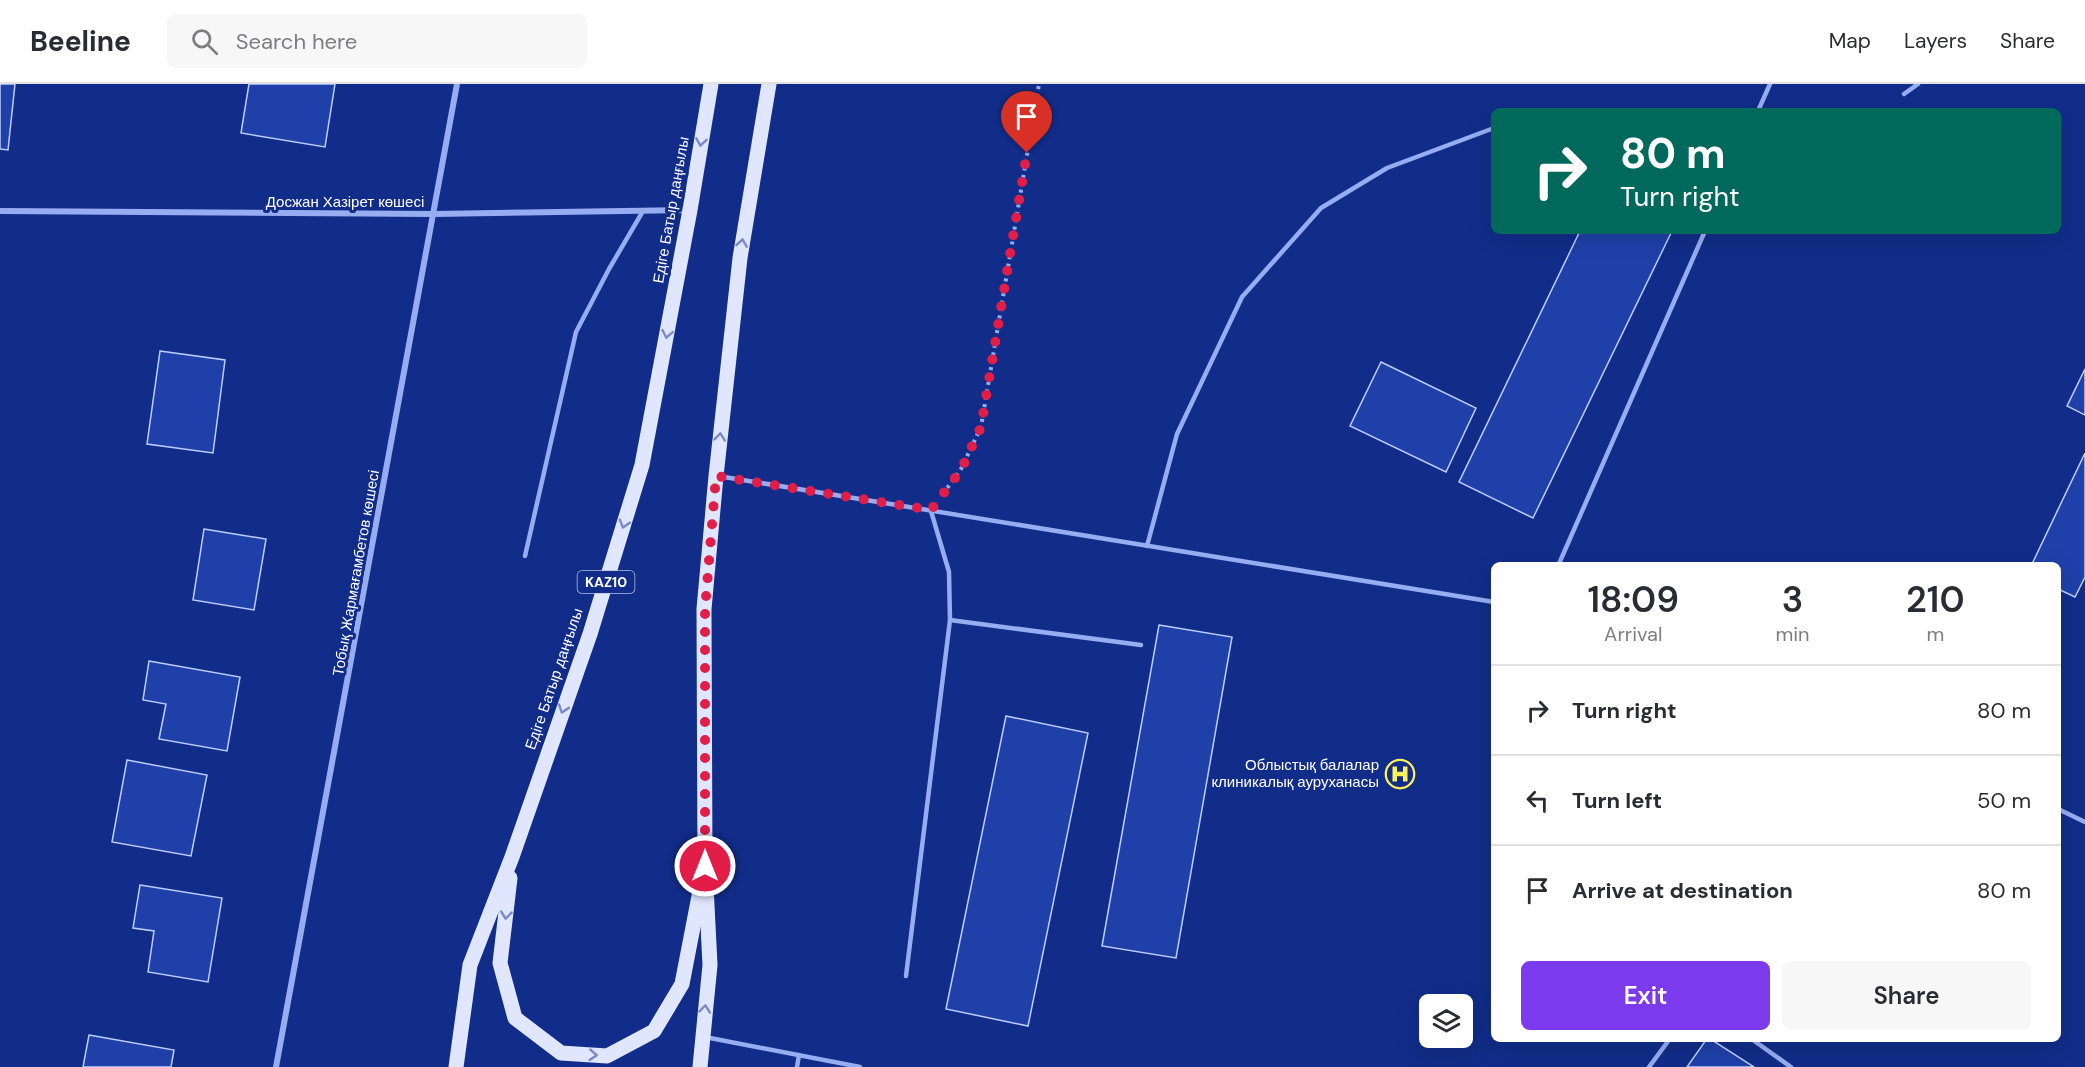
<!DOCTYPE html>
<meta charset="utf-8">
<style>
:root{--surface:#fff;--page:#f7f7f7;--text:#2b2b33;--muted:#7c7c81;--line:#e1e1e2;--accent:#7c3aed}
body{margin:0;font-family:"DM Sans",sans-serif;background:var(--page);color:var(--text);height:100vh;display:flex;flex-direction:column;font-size:22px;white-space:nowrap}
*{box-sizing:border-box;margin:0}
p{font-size:20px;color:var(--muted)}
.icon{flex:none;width:33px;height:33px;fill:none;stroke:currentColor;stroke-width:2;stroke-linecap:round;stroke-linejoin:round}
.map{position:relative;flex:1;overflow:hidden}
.side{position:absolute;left:1491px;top:478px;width:570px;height:480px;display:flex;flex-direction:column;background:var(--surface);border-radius:9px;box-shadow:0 6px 24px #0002}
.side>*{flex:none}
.top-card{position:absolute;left:1491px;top:24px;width:570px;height:126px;border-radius:9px;box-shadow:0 6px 24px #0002;background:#00695c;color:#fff;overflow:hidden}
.buttons{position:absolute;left:1419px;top:910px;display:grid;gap:12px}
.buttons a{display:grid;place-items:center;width:54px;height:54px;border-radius:9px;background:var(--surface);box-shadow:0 6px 24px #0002;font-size:30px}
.pin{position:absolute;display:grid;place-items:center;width:51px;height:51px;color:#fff;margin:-62px -26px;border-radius:50% 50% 50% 0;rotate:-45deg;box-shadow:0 0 6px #0007}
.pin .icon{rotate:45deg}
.me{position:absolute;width:66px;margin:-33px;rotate:0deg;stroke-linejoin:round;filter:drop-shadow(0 0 4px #0008)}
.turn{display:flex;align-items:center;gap:21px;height:126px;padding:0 30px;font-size:27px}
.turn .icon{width:78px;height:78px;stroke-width:2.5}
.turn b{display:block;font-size:42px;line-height:51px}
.eta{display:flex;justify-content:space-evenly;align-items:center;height:102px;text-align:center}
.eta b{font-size:36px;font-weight:600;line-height:42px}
.cta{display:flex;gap:12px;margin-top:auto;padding:12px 30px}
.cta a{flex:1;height:69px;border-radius:9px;background:var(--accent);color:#fff;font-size:24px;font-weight:600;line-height:69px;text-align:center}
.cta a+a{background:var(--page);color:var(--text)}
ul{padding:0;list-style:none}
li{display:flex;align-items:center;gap:18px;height:90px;padding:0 30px;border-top:2px solid var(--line)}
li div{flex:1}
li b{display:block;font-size:22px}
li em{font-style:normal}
header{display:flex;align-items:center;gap:36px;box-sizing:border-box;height:84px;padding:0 30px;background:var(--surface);border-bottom:2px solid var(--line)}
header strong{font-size:28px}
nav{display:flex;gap:33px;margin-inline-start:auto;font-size:21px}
.search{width:420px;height:54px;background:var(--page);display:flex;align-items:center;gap:15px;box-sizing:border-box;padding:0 21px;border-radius:9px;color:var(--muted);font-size:22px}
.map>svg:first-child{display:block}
.building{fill:#1f40a9;stroke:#becdfc;stroke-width:1.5}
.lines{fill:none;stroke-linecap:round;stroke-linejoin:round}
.path{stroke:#97adf1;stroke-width:4;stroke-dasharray:3 4.5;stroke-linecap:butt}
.lane{stroke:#97adf1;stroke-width:4.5}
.street{stroke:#97adf1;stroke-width:6}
.primary{stroke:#e1e6ff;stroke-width:15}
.oneway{stroke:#798ac4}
.route{stroke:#e11d48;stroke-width:10;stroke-dasharray:0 18}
.labels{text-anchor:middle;stroke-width:6;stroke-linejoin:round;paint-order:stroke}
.shield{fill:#112d89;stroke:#b8c0dc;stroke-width:1.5}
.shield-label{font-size:14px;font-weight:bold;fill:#fff}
.street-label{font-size:15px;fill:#fff;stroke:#112d89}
.poi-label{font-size:15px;fill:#fff;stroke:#112d89;text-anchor:end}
</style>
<header>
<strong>Beeline</strong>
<div class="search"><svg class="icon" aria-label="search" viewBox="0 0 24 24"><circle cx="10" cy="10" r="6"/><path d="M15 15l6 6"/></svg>Search here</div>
<nav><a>Map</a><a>Layers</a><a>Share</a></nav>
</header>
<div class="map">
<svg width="2085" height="983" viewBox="0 0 2085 983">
<rect width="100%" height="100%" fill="#112d89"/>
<!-- building -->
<g class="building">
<path d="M0,0h15l-7,66 -8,-1z"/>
<path d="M249,0h86l-10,63 -84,-14z"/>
<path d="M1580,147h92l-139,287 -74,-36z"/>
<path d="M160,267l65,9 -12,93 -66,-9z"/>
<path d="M1381,278l95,46 -30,64 -96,-46z"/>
<path d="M2085,285v46l-18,-9z"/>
<path d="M2085,369v124l-10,20 -17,-8v-23h-27z"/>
<path d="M204,445l62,10 -12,71 -61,-10z"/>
<path d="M1159,541l73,12 -56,321 -74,-12z"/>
<path d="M149,577l91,16 -13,74 -68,-12 7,-35 -23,-4z"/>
<path d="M1006,632l82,17 -60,293 -82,-17z"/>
<path d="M127,676l80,15 -16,81 -79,-14z"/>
<path d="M140,801l82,13 -14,84 -60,-10 6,-41 -21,-3z"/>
<path d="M89,951l85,15 -3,17h-88z"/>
<path d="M1706,956h6l42,27h-67z"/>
</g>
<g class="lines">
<!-- path -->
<path class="path" d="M943,410l18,-25 20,-42 58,-343"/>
<!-- lane -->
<g class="lane">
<path d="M1904,10l14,-10"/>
<path d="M1758,27l12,-27"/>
<path d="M718,392l776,126"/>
<path d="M1147,462l30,-112 65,-137 79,-89 66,-40 107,-40"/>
<path d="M525,472l51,-224 33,-63 34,-58"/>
<path d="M1558,482l147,-335"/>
<path d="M950,536l191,25"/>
<path d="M2058,725l27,13"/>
<path d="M906,892l44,-356 -1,-48 -18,-61"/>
<path d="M705,953l155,30"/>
<path d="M1753,956l38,27"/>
<path d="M797,983l2,-12"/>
<path d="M1649,983l20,-27"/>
</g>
<!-- street -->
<g class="street">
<path d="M0,127l434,3 256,-4"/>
<path d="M276,983l181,-983"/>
</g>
<!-- primary -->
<g class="primary">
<path d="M510,794l-10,85 15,55 46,35 46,3 47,-25 28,-47 18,-93"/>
<path d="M456,983l14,-102 42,-108 78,-223 52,-169 48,-255 21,-126"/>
<path d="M700,983l10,-102 -5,-99 -1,-257 12,-133 24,-218 29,-174"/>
</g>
</g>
<!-- one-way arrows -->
<defs><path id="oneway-chevron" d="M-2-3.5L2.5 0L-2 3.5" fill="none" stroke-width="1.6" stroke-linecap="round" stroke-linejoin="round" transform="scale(1.5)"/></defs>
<g class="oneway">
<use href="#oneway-chevron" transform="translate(701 58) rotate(99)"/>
<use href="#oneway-chevron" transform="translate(742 159) rotate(-81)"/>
<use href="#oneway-chevron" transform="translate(667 250) rotate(101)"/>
<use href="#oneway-chevron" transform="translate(720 353) rotate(-84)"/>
<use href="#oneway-chevron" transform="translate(624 440) rotate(107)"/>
<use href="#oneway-chevron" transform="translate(563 625) rotate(109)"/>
<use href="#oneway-chevron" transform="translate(506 831) rotate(96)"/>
<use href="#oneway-chevron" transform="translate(705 925) rotate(-84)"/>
<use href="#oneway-chevron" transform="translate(593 971) rotate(4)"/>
</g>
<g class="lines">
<!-- route -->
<path class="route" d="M705,782v-257l11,-133 215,34 30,-40 20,-43 46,-274"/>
</g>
<!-- icons -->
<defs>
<g id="hospital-ring" transform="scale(1.5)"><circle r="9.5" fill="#112d89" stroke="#fff157" stroke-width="1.5"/><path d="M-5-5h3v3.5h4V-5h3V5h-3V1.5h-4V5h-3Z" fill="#fff157"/></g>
</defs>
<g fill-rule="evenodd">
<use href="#hospital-ring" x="1400" y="690"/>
</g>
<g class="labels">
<!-- shield labels -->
<rect class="shield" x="577.5" y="487" width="57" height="22" rx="4.5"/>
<g class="shield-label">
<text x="606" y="503">KAZ10</text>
</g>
<!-- street labels -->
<g class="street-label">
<text x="345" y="123">Досжан Хазірет көшесі</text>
<text transform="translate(671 126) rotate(-80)" y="5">Едіге Батыр даңғылы</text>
<text transform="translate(356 489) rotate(-80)" y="5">Тобық Жармағамбетов көшесі</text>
<text transform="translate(554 595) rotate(-71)" y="5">Едіге Батыр даңғылы</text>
</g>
<!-- poi labels -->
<g class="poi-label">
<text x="1379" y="686">Облыстық балалар<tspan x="1379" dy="17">клиникалық ауруханасы</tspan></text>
</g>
</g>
</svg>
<div class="buttons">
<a><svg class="icon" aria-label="layers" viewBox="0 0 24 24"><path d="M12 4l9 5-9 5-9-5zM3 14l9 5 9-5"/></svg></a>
</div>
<div class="pin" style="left:1027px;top:69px;background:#d93025"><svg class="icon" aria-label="arrive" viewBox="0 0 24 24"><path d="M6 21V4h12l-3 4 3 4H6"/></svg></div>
<svg class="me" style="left:705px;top:782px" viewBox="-20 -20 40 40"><circle r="17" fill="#e11d48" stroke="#fff" stroke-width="3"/><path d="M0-11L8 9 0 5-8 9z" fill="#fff"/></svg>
<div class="top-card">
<div class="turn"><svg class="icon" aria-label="right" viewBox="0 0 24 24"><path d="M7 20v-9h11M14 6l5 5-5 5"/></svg><div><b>80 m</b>Turn right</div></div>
</div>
<section class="side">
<div class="eta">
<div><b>18:09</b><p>Arrival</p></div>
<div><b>3</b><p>min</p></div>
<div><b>210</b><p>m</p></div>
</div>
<ul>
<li><svg class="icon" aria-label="right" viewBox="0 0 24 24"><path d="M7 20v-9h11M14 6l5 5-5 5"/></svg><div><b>Turn right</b></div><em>80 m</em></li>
<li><svg class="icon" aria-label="left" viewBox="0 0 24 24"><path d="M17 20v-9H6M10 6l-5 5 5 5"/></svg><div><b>Turn left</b></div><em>50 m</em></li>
<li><svg class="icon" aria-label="arrive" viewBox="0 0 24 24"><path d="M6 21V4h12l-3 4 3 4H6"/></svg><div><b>Arrive at destination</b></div><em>80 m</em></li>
</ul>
<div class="cta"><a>Exit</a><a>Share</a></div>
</section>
</div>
